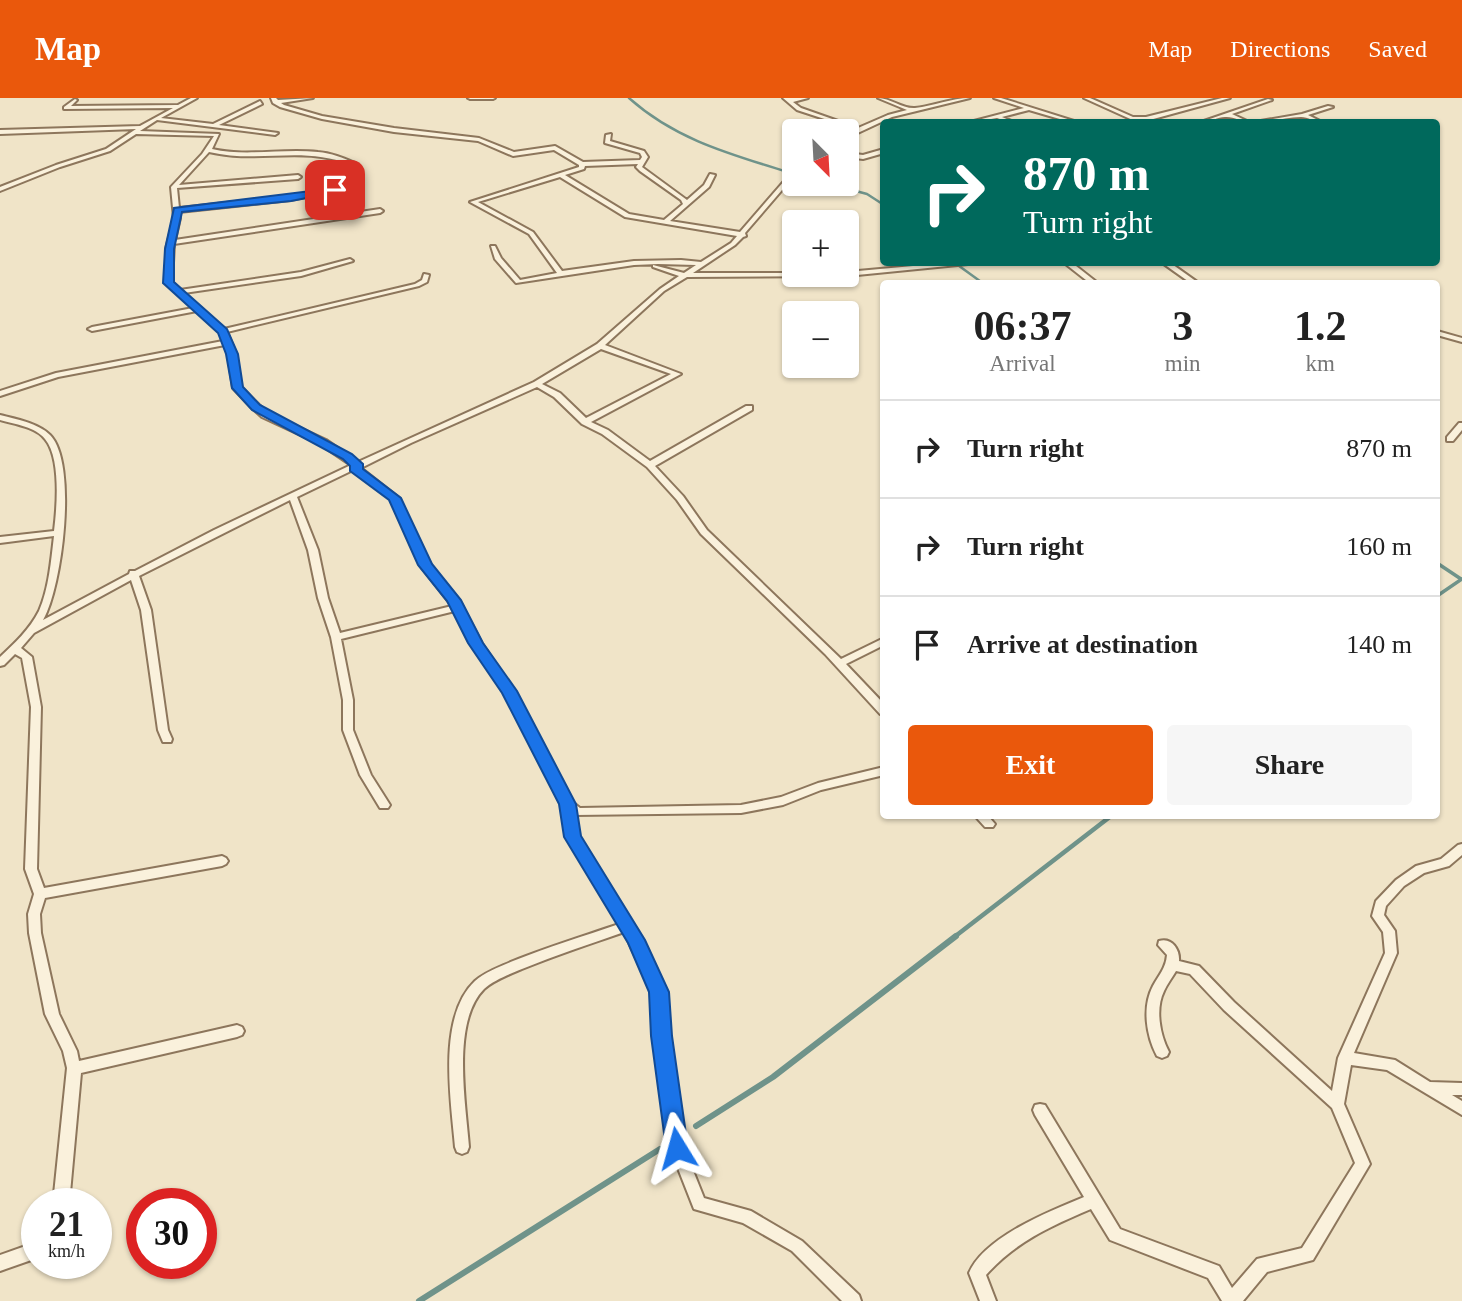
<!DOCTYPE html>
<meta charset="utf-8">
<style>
:root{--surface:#fff;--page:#f6f6f6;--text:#222;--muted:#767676;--line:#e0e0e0;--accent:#ea580c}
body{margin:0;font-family:Georgia,serif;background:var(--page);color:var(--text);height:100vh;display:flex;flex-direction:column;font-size:26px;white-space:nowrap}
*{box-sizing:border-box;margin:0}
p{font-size:23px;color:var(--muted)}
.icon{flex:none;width:38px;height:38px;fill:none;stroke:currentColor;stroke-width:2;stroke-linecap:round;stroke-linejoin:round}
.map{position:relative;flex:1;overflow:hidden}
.sheet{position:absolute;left:880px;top:182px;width:560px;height:539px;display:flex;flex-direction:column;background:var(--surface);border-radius:7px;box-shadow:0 2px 5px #0004}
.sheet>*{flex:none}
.hud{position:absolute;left:880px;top:21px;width:560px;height:147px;border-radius:7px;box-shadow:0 2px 5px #0004;background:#00695c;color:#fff;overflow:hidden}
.needle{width:46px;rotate:156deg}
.tools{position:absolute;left:782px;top:21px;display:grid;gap:14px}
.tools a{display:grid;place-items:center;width:77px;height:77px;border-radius:7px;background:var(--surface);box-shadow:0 2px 5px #0004;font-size:35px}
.speed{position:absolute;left:21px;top:1090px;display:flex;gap:14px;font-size:35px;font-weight:700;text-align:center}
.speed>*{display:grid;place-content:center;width:91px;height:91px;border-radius:50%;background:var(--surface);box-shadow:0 2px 5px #0004;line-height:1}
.speed small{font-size:18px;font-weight:400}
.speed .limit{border:10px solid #d22;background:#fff;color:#111}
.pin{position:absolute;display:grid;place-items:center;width:60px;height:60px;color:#fff;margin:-30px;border-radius:14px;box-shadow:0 4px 10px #0006}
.me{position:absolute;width:77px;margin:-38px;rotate:352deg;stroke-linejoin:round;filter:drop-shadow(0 0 5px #0008)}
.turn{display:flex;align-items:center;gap:24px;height:147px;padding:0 28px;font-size:32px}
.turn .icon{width:91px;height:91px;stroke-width:2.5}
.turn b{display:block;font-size:49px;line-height:60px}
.eta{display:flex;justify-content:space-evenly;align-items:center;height:119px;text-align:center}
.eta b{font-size:42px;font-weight:800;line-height:49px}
.button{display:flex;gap:14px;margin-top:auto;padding:14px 28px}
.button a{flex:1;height:80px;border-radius:7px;background:var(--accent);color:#fff;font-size:28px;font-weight:800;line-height:80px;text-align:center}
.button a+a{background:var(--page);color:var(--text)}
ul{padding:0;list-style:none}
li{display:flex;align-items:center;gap:21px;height:98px;padding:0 28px;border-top:2px solid var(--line)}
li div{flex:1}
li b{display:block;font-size:26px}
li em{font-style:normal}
header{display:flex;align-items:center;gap:42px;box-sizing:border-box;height:98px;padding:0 35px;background:var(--accent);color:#fff}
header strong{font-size:33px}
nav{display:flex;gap:38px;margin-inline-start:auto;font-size:24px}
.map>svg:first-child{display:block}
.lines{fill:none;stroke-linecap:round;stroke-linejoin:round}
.stream-far3{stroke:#6f938a;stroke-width:2.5}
.stream-far2{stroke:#6f938a;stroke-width:3.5}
.stream-far1{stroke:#6f938a;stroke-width:4.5}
.stream{stroke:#6f938a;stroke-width:6}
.minor-casing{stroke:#8d765c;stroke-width:4}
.minor{fill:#faf1dc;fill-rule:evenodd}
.route{fill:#1a73e8;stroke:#114b97;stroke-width:2}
</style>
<header>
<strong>Map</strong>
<nav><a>Map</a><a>Directions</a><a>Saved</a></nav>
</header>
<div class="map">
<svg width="1462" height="1203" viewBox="0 0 1462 1203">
<rect width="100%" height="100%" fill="#f0e4c8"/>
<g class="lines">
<!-- stream-far3 -->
<g class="stream-far3">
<path d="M629,0c48,43 105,57 165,76"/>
<path d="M830,86l37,10 17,11"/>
<path d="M955,165l29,21"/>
</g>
<!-- stream-far2 -->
<g class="stream-far2">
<path d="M1437,465l24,16"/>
<path d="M1437,498l25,-17"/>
</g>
<!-- stream-far1 -->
<path class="stream-far1" d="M953,840l158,-122"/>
<!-- stream -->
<g class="stream">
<path d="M696,1028l77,-49 183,-141"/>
<path d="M419,1203l241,-152"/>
</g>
<!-- minor casing -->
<g class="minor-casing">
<g id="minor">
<path d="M191,0h6l-36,20 52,6 47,-23 2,3 -43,21 59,8 -3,2 -118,-15 -17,11 79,3 -7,15c35,8 70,-1 106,3 13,1 25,6 37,11l4,9 -5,1 -3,-8c-49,-20 -92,-1 -142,-13l-30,33 119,-10 3,2 -3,2 -121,9 2,20 112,-12 44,-8 3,2 -47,10 -112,12 1,6 -5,22 205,-31 3,2 -3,2 -206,31 -2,38 8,8 121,-18 49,-13 3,2 -52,15 -117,17 40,36 191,-45 7,-4 2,-6 5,1 -2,7 -8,4 -192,46 9,22 5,33 18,18 9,8 58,27 32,22 176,-80 63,-38 63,-55 19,-13 -26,-9v-2l31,8 12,-8 -38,-1 -24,1 -118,18 -21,-24 -4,-13h4l6,12 19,22 37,-7 -28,-39 -59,-32 109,-35v-2l-25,-15 -41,6 -35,-15 -84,-9 -72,-13 -42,-12 -7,-4 -2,-5h5l2,2 35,-2 -32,5 3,2 38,11 72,12 85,10 35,14 41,-6 28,16 57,-2 2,-3 -2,-4 -35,-10 1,-8 5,-1 -1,7 34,10 4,6 -6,10 45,33 17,-15 6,-11 5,1 -6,12 -39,34 70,11 52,-60 2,-1v5l-49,57 1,3 -3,1 -8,8 -42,28h101v2h45l-1,1 -151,1 -23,14 -59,54 76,29 -90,48 17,8 42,31 96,-55h6v4l-97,56 28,30 24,34 134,129 43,-21v7l-38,19 38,40v11l-4,-1 -55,-60 -124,-120 -24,-34 -30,-33 -45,-33 -20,-10 -28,-27 -17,-10 -126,56 -50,25 38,30 30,66 30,36 22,42 33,49 57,110 9,7 161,-3 40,-8 37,-14 66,-16v8l-63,15 -38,15 -42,8 -166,2 4,22 61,99 26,56 3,44 15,112 20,50 47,13 51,30 57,54 2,6h-19l-50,-50 -49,-28 -49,-14 -24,-61 -15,-112 -3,-44 -28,-60c-34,12 -68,23 -102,37 -12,5 -28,11 -38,20 -33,33 -18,116 -15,158l-2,5 -5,2 -5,-2 -2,-5c-4,-47 -18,-130 20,-166 10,-9 25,-14 38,-20 35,-14 71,-25 106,-37l-52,-87 -6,-33 -57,-112 -33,-49 -16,-32 -114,28 12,61v30l18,45 19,30 -2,3h-8l-20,-33 -17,-45v-30l-12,-63 -13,-39 -10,-48 -18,-50 -151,76 12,34 17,120 4,9 -1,3h-8l-5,-12 -17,-120 -10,-30 -97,53 -13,15 11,9 9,50 -4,162 7,19 178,-32 4,2 2,3 -2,3 -4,2 -177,32 -5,16 1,19 18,81 18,37 2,10 158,-36 5,2 2,4 -2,4 -5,2 -156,36 -12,131h-16l14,-136 -4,-17 -18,-37 -16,-81 -1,-19 6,-20 -9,-25 6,-162 -9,-49 -7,-4 -11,11 -4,1v-9c14,-13 30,-28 39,-46 10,-23 12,-50 15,-75l-54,7v-6l54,-6c3,-24 7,-73 -9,-92 -9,-12 -31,-15 -45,-19v-5c16,4 38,8 50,20 28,28 12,153 -7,185l86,-46 1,-3h5l79,-41 137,-65 -31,-21 -58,-27 -9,-8 -20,-21 -5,-34 -3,-9 -167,32 -58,19v-5l56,-18 167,-32 -3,-9 -23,-21 -105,20 -4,-2 4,-2 101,-19 -27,-25v-34l8,-31 -3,-31 31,-33 12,-18 -78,-2 -26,17 -50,16 -60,24v-4l56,-22 50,-16 30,-20 -136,5v-4l140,-4 33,-18 -109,1v-2l11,-8 2,1 -6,6 107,-1zM638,66l-2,3 4,4 41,29 2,4 -19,16 -35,-6 -64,-39 19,-6 1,-3zM560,79l65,40 112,19 -6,7 -30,19 -20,-2 -47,1 -72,10 -29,-39 -55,-30zM601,251l70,25 -85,44 -26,-25 -18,-9zM353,372l38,29 29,66 32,41 -112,27 -12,-35 -10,-48 -21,-53z"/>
<path d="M468,0h27l-2,1h-23z"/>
<path d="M783,0h25l-15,4 8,6 57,20 30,-13 19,-5 -29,-12c12,0 25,11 37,10 19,-2 36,-10 55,-10l-78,19 -45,21v-4l8,-5 -58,-19z"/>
<path d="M994,0h7l76,24h-7l-41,-12 -27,7 12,5h-6l-11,-4 -23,4v-1l50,-13z"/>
<path d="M1084,0h6l43,19h13l76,-19h8l-84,23h-7l-2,1z"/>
<path d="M1268,1l4,1 -40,14 17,8c-8,0 -16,-6 -24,-5 -8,0 -15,6 -24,5z"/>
<path d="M1328,8l5,1 -25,8 14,7c-8,0 -14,-5 -21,-5 -16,0 -31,6 -46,5l47,-8z"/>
<path d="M884,51v4l-21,6 -16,-2v-4l16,2z"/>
<path d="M957,164h31l-141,14 -3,-1h3v-3z"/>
<path d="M1063,164h8l28,22h-8z"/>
<path d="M1161,164h8l31,22h-8z"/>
<path d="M1437,233l25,7v4l-25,-7z"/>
<path d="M1459,325h3v7l-9,11h-6v-4z"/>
<path d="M975,718h13l7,8 -2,3h-8z"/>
<path d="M1462,746v11l-13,11 -25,7 -20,13 -18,20 -2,9 11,16 2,22 -43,100 41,7 35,22 32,1v12h-10l10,6v14l-75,-45 -36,-5 -7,39 26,60 -57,96 -46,12 -24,29h-21l-14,-23 -98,-38 -19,-31c-40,17 -76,33 -105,66l10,26h-16l-11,-28c15,-36 81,-62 115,-76l-49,-82 -2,-5 2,-5 5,-1 5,1 75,124 99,37 13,22 25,-29 45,-11 53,-85 -23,-55 -108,-98 -34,-36 -14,-3c-4,7 -9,13 -12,20 -9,18 -4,44 5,61l-2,4 -5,2 -5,-2c-11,-21 -15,-49 -4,-70 6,-11 13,-18 14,-31l-9,-10 1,-4c13,-4 21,9 20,20l20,5 35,36 98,89 6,-33 47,-105 -2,-21 -11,-16 4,-15 20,-21 20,-14 25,-7 17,-14z"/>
<path d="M37,1144v16l-37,13v-16z"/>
</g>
</g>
<!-- minor -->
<use href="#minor" class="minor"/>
</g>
<!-- route -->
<path class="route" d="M335,90l3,4 -47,9 -109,11 -8,37v33l53,47 11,25 5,33 17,18 92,49 11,10v5l38,29 31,66 29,36 22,43 34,48 59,113 5,32 64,104 24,52 3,44 16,112 -3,7 -8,4 -8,-4 -3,-7 -15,-112 -2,-44 -21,-49 -64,-106 -5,-33 -57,-111 -34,-50 -21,-42 -29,-36 -29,-65 -39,-29v-5l-7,-7 -91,-49 -20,-22 -6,-34 -8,-21 -55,-50 2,-34 9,-41z"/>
</svg>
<div class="tools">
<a><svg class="needle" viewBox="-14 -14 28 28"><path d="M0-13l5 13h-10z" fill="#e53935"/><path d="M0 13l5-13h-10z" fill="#767676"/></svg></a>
<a>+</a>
<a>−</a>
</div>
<div class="speed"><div>21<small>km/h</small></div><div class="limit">30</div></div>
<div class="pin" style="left:335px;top:92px;background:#d93025"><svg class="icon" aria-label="arrive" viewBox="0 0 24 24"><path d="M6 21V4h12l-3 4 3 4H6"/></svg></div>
<svg class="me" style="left:677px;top:1050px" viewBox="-20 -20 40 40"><path d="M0-17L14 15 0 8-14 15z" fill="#1a73e8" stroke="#fff" stroke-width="4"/></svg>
<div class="hud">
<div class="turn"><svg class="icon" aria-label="right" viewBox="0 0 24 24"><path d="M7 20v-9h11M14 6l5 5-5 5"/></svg><div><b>870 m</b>Turn right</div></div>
</div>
<section class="sheet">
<div class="eta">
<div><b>06:37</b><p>Arrival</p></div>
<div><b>3</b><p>min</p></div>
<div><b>1.2</b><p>km</p></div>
</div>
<ul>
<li><svg class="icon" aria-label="right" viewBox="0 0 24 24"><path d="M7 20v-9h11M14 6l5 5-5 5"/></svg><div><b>Turn right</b></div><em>870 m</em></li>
<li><svg class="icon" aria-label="right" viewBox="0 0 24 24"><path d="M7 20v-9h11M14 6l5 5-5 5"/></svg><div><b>Turn right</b></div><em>160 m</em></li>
<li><svg class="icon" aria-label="arrive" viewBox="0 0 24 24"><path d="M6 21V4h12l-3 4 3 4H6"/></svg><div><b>Arrive at destination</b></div><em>140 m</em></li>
</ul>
<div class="button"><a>Exit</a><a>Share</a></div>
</section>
</div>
